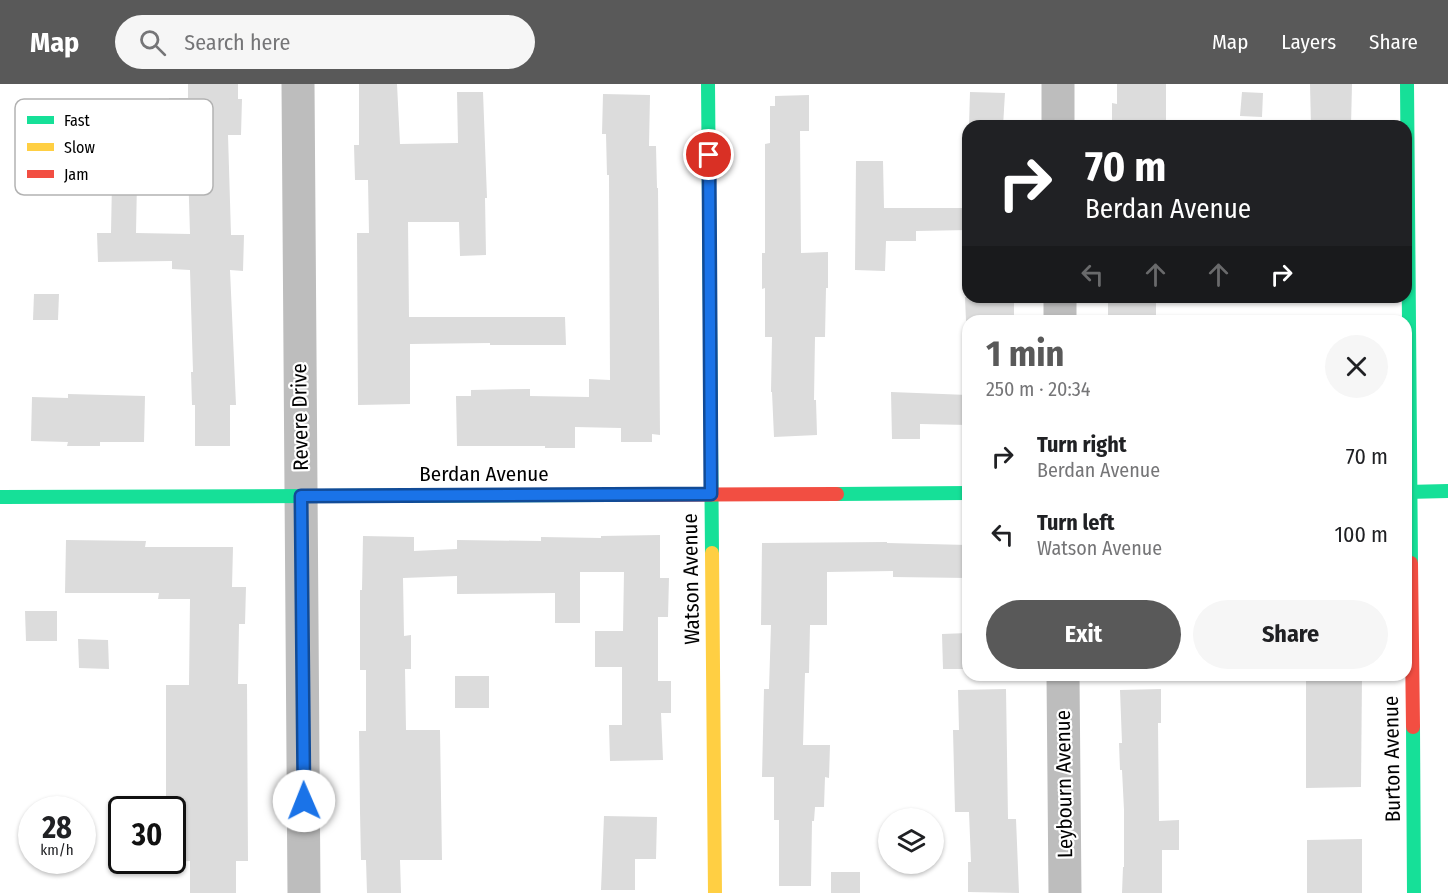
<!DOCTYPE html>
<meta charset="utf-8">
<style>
:root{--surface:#fff;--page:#f6f6f6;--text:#202124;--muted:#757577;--accent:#595959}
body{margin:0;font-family:"Fira Sans Condensed",sans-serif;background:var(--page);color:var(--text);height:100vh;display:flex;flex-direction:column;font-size:22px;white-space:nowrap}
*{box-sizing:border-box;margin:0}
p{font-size:20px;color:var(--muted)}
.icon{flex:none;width:33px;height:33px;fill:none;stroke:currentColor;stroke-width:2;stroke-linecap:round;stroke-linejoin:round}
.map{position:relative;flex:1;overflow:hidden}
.drawer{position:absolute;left:962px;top:231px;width:450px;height:366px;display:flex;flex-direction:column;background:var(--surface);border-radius:18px;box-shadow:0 2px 4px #0004}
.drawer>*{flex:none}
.top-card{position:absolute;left:962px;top:36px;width:450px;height:183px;border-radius:18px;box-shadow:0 2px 4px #0004;background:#202124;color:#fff;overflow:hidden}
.tools{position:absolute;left:878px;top:724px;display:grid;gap:12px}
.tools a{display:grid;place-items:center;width:66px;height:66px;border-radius:50%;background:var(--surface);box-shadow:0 2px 4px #0004;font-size:30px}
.speed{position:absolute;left:18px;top:712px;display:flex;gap:12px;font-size:30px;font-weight:700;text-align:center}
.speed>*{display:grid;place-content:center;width:78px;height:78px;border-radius:50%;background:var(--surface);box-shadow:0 2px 4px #0004;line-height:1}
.speed small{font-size:15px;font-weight:400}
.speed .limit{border:3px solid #111;border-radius:9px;background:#fff;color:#111}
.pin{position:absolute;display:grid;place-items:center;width:51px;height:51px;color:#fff;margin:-26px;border:3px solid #fff;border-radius:50%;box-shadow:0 2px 6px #0007}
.me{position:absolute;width:66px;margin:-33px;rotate:359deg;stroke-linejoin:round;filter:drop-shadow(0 0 4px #0008)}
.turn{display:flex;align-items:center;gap:21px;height:126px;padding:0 24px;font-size:27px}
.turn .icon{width:78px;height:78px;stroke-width:2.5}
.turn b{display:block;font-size:42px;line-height:51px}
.lanes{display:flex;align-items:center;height:57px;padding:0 24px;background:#0003;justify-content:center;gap:30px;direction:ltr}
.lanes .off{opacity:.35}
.round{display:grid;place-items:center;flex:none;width:63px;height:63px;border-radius:32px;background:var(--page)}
.summary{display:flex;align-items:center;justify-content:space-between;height:102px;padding:0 24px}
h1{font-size:36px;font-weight:700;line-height:45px;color:var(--accent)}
.cta{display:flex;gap:12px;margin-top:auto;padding:12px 24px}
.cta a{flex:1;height:69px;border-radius:36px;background:var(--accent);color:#fff;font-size:24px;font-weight:700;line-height:69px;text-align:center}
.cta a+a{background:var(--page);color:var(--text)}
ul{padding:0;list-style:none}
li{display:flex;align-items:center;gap:18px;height:78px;padding:0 24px}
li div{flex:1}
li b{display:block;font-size:22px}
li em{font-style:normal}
header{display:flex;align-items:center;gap:36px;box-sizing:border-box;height:84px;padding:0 30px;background:var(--accent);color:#fff}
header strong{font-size:28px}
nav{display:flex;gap:33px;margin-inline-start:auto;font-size:21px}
.search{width:420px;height:54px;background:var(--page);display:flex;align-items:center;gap:15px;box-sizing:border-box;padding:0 21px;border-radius:33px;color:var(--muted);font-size:22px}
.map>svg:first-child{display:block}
.building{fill:#dcdcdc}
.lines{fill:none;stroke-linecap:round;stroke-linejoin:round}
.street{stroke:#bdbdbd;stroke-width:33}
.fast{stroke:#16e098;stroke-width:14}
.slow{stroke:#ffcf43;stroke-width:14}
.jam{stroke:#f24e42;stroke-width:14}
.route-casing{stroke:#114b97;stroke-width:15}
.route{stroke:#1a73e8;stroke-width:10}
.labels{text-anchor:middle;stroke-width:4.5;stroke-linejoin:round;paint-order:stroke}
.street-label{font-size:21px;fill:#000;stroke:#fff}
.key{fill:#fff;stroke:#b2b2b2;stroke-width:1.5}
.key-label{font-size:16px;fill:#000}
</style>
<header>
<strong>Map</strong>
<div class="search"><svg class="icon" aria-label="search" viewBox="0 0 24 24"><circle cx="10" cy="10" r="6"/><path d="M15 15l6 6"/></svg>Search here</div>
<nav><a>Map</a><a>Layers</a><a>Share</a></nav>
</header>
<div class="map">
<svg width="1448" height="809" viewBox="0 0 1448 809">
<rect width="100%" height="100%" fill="#fff"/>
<!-- building -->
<g class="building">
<path d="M188,0h50v15h4l-1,36h-13l3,100h13l-1,36 -13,-1 6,135h-6v41h-35v-41h-3l-1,-33h2l-3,-102 -18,-1v-8l-74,1 -1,-29h14l1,-52h25l-1,52 54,1 -3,-100h-18v-36h19z"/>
<path d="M359,0h38l3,60 58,-1 -1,-51h26l4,106h-2l1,57 -26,1 -1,-34h-51l1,95h156l1,28h-76v-2l-80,1v60l-52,1 -1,-172h12l-1,-53h-13l-1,-35h5z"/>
<path d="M1117,0h49v42h-54v-23l5,1z"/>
<path d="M1310,0h42l-1,42h-40z"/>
<path d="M970,8l35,1 -2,33h-34z"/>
<path d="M1242,8l21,1 -1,24 -22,-1z"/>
<path d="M603,10l47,1 -1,51h7l1,42h1l2,247 -8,-1v8h-31v-14l-46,-1v21h-30v-2h-88l-1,-50h15v-6l59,-1v7l59,1v-18l21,1 -1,-205h-2l-1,-41h-4z"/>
<path d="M809,11v36h-9l1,122 27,-1v36h-2l-1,49h-10l-1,63h2l1,35 -43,2 -2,-45h-1l1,-55h-7v-49l-3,1v-36h3v-109l5,-1v-37h5v-10z"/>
<path d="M856,77h27l1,47h84v22l-52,1v10h-30l-1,30 -30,-1z"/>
<path d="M34,210h25l-1,26h-25z"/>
<path d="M965,213h49v24h-48z"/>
<rect x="1108" y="213" width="48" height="24"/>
<path d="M891,308l77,3v30l-48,-1v15h-28z"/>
<path d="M68,310l77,2 -1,46h-44v4h-33l1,-4 -37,-1 1,-44 36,1z"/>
<path d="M660,451v43h9l-1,39h-10v64h13v32h-10l2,47 -53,1 -1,-36h13v-58h-27v-36h28l1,-59h-44v51h-25v-30l-98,1v-18l-54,2 1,58 7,-1v34h-6l1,61h34l2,130h-42l1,33h-34l-1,-33h-5l-1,-48 -1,-81h7v-61h-6v-80h2l1,-54 51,1v14l43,-2v-9l84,1v-4l60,1v-2z"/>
<path d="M66,456l80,1 -1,6h88l-1,40h14l-1,37h-6l-1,60h9l1,177h-12v32h-46v-32l-18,1v-52h-6v-125h23l1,-86h-32l1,-6h-94z"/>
<path d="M887,458v1l81,2v33l-75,-1v-6l-66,1v53h-17l-1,48h-4l-2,72h27l-1,33 -4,-1 -1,30h-9l-1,14h-2l-1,65h-32v-66h-5v-43h-12l2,-88h5l2,-64h-10l1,-82z"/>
<path d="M25,527h32v30h-31z"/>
<path d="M968,549v36h-25l-1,-35z"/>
<path d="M78,555l30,1 1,29 -30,-1z"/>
<path d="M1306,591h56l-1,112 -55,1z"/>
<rect x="455" y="592" width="34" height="32"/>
<path d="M1006,605l2,130h8l3,74 -51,-1v-30h3l-2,-50h-14l-2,-82h6l-1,-40z"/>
<path d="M1161,605v34h-3l1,98 20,-1v30h-17v43h-40l1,-26h1v-57l-2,-40h-2l-1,-27h3l-2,-53z"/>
<path d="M604,732l53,1 -1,42h-21v31h-34z"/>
<path d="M1362,755v54h-55v-53z"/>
<rect x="831" y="788" width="29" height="21"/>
</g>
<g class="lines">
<!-- street -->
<g class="street">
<path d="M298,0l6,809"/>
<path d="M1058,0v42"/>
<path d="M1060,213v24"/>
<path d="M1063,591l2,218"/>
</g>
<!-- fast -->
<g class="fast">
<path d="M708,0l4,469"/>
<path d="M1407,0l4,479"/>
<path d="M1406,408l42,-1"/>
<path d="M837,410l131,-1"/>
<path d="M0,413l601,-2"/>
<path d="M1413,643l1,166"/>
</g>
<!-- slow -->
<path class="slow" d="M712,469l3,340"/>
<!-- jam -->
<g class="jam">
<path d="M601,411l236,-1"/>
<path d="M1411,479l2,164"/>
</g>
</g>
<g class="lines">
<!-- route casing -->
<g class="route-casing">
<path id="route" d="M304,717l-3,-305 410,-2 -2,-339"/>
</g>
<!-- route -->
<use href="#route" class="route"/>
</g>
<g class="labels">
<!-- street labels -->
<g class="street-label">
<text transform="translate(300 333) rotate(-91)" y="7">Revere Drive</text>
<text x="484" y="397">Berdan Avenue</text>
<text transform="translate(691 495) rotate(-91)" y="7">Watson Avenue</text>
<text transform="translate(1392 675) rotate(-91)" y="7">Burton Avenue</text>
<text transform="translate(1064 700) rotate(-91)" y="7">Leybourn Avenue</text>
</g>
</g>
<!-- legend -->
<rect x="15" y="15" width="198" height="96" rx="9" class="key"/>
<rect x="27" y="32" width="27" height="8" fill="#16e098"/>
<rect x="27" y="59" width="27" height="8" fill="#ffcf43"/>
<rect x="27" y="86" width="27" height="8" fill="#f24e42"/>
<g class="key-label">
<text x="64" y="42">Fast</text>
<text x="64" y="69">Slow</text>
<text x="64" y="96">Jam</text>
</g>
</svg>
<div class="tools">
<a><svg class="icon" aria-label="layers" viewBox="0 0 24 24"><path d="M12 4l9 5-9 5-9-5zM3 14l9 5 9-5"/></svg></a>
</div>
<div class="speed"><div>28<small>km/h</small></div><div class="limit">30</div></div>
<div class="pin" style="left:709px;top:71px;background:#d93025"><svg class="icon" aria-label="arrive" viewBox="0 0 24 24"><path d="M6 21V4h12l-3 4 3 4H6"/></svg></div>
<svg class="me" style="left:304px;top:717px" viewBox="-20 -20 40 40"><circle r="19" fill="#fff"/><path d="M0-13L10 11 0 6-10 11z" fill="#1a73e8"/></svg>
<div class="top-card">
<div class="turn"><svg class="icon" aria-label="right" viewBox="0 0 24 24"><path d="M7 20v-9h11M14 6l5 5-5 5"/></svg><div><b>70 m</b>Berdan Avenue</div></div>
<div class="lanes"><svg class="icon off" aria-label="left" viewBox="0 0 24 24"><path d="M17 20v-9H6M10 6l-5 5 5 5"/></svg><svg class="icon off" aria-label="ahead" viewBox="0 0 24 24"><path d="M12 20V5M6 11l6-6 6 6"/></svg><svg class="icon off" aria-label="ahead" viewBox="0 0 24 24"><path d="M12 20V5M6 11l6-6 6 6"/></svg><svg class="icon" aria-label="right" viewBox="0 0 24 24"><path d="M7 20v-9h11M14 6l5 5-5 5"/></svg></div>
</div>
<section class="drawer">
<div class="summary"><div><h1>1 min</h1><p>250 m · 20:34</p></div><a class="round"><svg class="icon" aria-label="close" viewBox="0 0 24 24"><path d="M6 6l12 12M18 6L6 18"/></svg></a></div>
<ul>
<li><svg class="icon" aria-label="right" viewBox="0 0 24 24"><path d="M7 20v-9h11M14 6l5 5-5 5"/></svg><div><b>Turn right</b><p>Berdan Avenue</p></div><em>70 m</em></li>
<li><svg class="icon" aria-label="left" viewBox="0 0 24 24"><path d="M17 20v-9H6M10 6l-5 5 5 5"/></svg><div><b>Turn left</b><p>Watson Avenue</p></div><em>100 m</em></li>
</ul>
<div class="cta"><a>Exit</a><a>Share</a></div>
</section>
</div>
